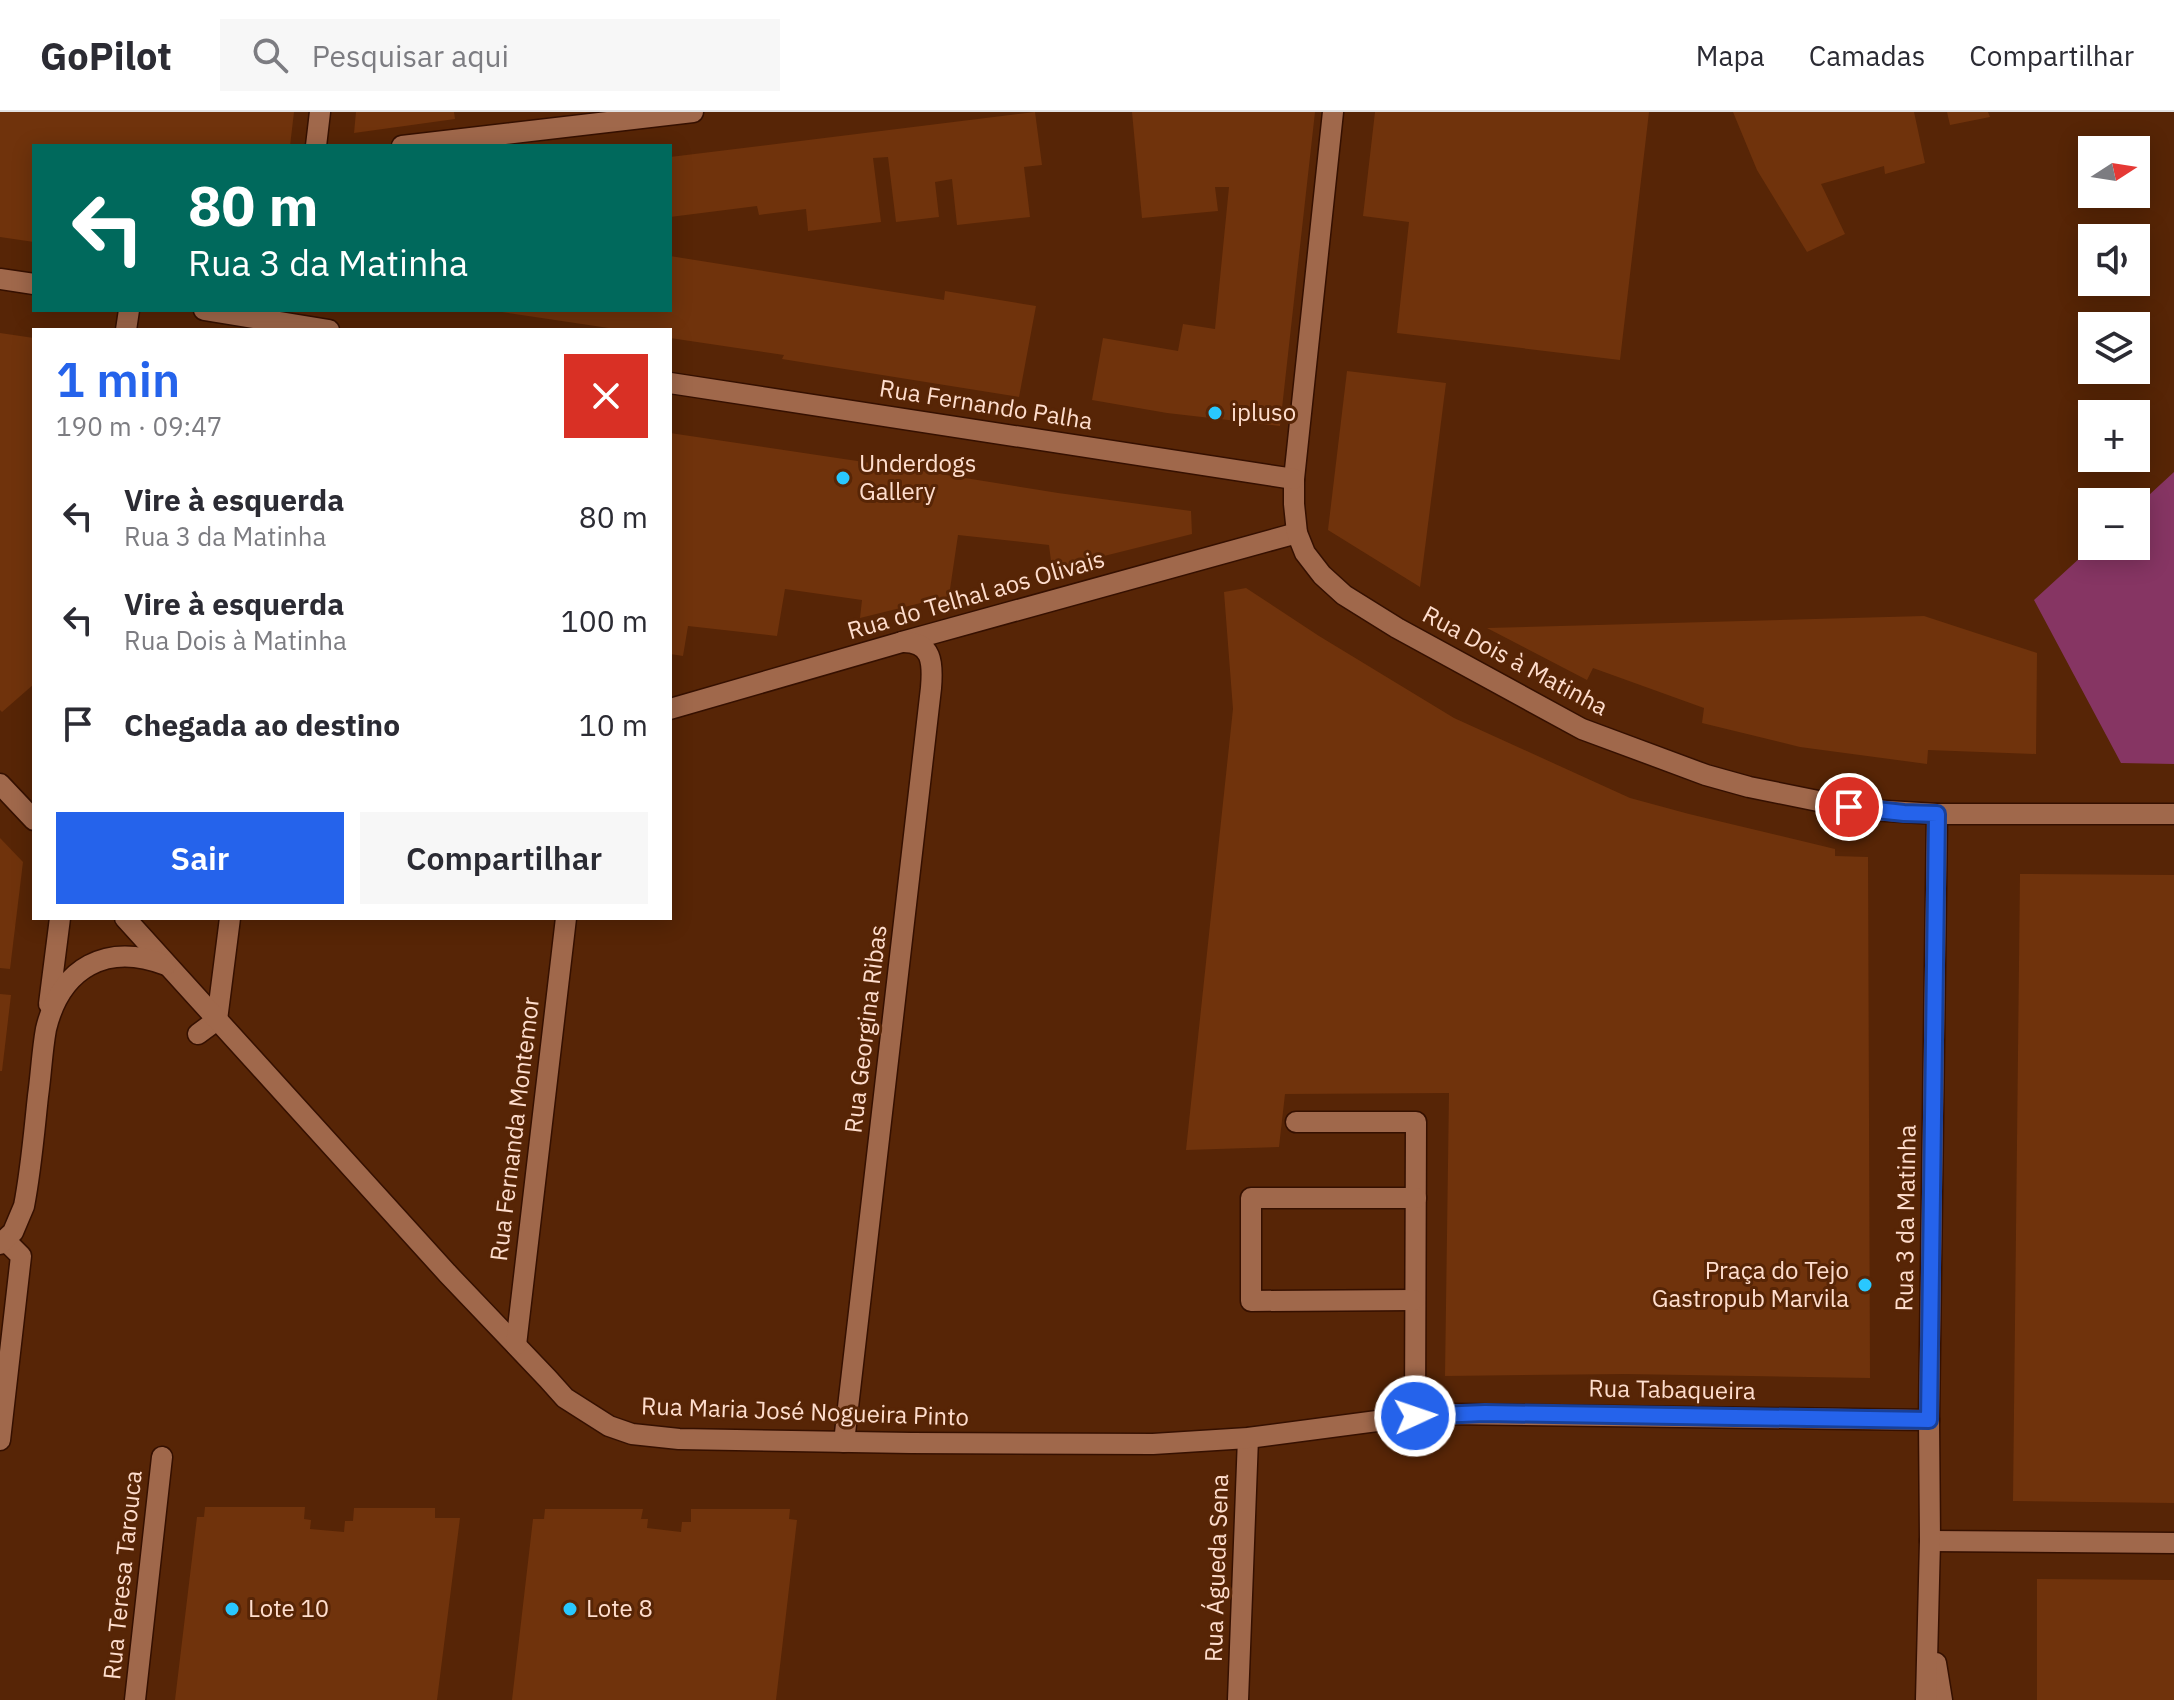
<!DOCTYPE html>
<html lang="pt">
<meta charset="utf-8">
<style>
:root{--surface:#fff;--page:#f7f7f7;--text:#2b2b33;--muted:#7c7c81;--line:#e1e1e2;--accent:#2563eb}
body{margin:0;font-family:"IBM Plex Sans",sans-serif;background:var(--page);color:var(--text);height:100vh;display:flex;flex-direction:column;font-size:30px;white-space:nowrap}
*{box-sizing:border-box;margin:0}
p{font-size:26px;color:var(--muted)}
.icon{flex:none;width:44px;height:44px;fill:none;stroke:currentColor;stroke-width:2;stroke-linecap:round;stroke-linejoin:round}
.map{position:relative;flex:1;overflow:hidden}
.panel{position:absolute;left:32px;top:216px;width:640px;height:592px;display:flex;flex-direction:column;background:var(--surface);border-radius:0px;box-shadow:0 4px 20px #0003}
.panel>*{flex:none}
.banner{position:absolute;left:32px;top:32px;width:640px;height:168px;border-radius:0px;box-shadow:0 4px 20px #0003;background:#00695c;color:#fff;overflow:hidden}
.needle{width:52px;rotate:78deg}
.controls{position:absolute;left:2078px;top:24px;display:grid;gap:16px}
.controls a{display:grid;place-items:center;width:72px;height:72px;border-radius:0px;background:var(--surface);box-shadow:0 4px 20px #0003;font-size:40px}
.pin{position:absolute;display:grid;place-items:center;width:68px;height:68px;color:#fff;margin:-34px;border:4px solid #fff;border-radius:50%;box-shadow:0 2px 8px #0007}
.me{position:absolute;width:88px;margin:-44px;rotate:87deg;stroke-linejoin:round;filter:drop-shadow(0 0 6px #0008)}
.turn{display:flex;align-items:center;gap:28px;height:168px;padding:0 24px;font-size:36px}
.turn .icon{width:104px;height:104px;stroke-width:2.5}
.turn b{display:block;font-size:56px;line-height:68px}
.round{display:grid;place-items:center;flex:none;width:84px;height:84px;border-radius:0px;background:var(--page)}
.summary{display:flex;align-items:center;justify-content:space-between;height:136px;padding:0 24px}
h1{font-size:48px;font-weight:600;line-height:60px;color:var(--accent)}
.action{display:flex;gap:16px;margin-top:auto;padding:16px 24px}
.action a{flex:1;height:92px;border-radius:0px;background:var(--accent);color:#fff;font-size:32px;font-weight:600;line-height:92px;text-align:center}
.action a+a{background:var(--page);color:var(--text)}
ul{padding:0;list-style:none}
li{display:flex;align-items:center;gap:24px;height:104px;padding:0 24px}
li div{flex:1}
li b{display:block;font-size:30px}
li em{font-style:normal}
header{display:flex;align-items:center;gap:48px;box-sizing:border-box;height:112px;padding:0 40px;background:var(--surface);border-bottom:2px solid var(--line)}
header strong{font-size:38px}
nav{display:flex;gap:44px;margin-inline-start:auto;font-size:28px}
.search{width:560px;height:72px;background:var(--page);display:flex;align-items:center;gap:20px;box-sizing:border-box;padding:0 28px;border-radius:0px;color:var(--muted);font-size:30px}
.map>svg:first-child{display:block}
.green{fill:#863563}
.building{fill:#70330c}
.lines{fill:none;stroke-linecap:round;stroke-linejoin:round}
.pedestrian-casing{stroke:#351000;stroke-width:23}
.minor-casing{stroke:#351000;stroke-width:23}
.pedestrian{stroke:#a0684b;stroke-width:20}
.minor{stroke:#a0684b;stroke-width:20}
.route-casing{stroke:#184099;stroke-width:20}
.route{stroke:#2563eb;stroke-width:14}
.poi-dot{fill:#29c8ff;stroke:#572506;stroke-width:3}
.labels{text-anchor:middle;stroke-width:6;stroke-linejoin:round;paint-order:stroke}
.street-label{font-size:24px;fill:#feddcd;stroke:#572506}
.poi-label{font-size:24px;fill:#feddcd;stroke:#572506;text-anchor:start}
</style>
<header>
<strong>GoPilot</strong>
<div class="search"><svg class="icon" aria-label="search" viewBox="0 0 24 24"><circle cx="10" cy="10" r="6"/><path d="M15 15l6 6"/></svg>Pesquisar aqui</div>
<nav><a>Mapa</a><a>Camadas</a><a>Compartilhar</a></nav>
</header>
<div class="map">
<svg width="2174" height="1588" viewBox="0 0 2174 1588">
<rect width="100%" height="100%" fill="#572506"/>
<!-- green -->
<path class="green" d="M2174,360v292l-53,-1 -87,-163 59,-54h43v-39z"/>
<!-- building -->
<g class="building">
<path d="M0,0h294l-4,34h-256v96l-34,-5z"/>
<path d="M356,0h98l1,7 -101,14z"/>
<path d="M1035,0l7,53 -18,2 6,50 -73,8 -5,-46 -17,3 4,35 -43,5 -8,-65 -15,1 8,64 -73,9 -2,-22 -47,6 -2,-9 -87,11v-60z"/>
<path d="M1132,0h183l-35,314 -113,-13 -75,-13 11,-62 75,13 5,-27 32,5 14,-142h-14l3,24 -76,7z"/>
<path d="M1375,0h274l-29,248 -223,-27 12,-111 -46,-6z"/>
<path d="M1733,0h181l11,51 -40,11 -1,-8 -63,18 24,50 -38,18 -50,-82z"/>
<path d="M1947,0h41l2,5 -40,8z"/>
<path d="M670,144l274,44 1,-9 91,15 -17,91 -237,-38 2,-4 -114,-17v-8h-48l-120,-18v-2h168z"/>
<path d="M0,221l34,5v346l-32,28 -2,-2z"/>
<path d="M1347,259l99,12 -26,204 -92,-57z"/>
<path d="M670,321l214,32 174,28 133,18 1,23 -140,35 -3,-24 -91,-10 -9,61 -89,22 2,-18 -77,-11 -8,47 -89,-10 -5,30 -13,-2z"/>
<path d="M1246,476l73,48 135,82 176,80 59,16 146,35v7l33,1 2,521 -245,-4 -180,2 4,-283 -164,1 -6,53 -93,3 47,-441 -9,-117z"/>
<path d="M1924,504l113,37 -1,101 -108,-4 -1,14 -127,-17 -98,-24 2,-15 -111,-40 -6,12 -100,-52z"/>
<path d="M0,726l23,24 -13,107 -10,-1z"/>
<path d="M2020,762l154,1v628l-161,-2z"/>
<path d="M0,882l11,1 -9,76h-2z"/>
<path d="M205,1395h100l-1,12 7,1 -1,9 34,3 1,-11h8l1,-13h81v10h25l-23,182h-262l22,-183h7z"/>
<path d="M545,1397h98l-2,10h7l-1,9 34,4 1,-10h9v-13h99l-1,10 8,1 -21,180h-264l21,-181h11z"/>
<path d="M2037,1467l137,1v120h-137z"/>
</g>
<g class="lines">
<!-- pedestrian casing -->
<g class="pedestrian-casing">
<g id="pedestrian">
<path d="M902,530l395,-109"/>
<path d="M198,922l19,-14 13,-102"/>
<path d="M0,1328l21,-184 -16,-16"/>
<path d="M135,1588l27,-243"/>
<path d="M1238,1588l10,-262"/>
</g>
</g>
<!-- minor casing -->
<g class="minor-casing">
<g id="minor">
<path d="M1333,0l-39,367v25l3,29 8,20 17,22 22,20 53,33 185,101 124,46 43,12 79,16 43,7 66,4h237"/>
<path d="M316,34l4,-34"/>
<path d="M402,34l291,-34"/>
<path d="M0,167l34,5"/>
<path d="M204,198l125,20"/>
<path d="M126,218l3,-20"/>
<path d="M670,271l624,96"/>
<path d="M670,597l232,-67c31,-1 31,22 29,46l-87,754"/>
<path d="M0,672l34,36"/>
<path d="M125,806l322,355 101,106 17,19 44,28 23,8 47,5 232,4 242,1 95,-6 167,-22 36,-2 478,6"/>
<path d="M49,892l11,-86"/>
<path d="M1296,1010h120l-1,294"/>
<path d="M0,1132l13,-12 11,-26c7,-36 10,-73 14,-110 3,-21 4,-45 8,-67 15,-62 61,-87 120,-64"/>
<path d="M1414,1188l-163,1v-103h165"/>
<path d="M516,1233l50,-427"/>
<path d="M1930,1429l244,2"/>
<path d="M1936,1551l6,37"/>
<path d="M1926,1588l4,-159 -1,-121 8,-606"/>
</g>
</g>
<!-- pedestrian -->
<use href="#pedestrian" class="pedestrian"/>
<!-- minor -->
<use href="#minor" class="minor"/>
</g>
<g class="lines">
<!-- route casing -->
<g class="route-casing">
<path id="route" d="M1415,1304l70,-3 444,7 8,-606 -33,-1 -55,-6"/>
</g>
<!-- route -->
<use href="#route" class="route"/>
</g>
<!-- markers -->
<g class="poi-dot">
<circle cx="1215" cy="301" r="8"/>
<circle cx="843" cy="366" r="8"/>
<circle cx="1865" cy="1173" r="8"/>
<circle cx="232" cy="1497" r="8"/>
<circle cx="570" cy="1497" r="8"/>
</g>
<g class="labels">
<!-- street labels -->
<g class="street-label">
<text transform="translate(986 293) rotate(9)" y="8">Rua Fernando Palha</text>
<text transform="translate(976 483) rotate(-16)" y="8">Rua do Telhal aos Olivais</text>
<text transform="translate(1515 549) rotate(28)" y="8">Rua Dois à Matinha</text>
<text transform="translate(866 917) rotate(-83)" y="8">Rua Georgina Ribas</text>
<text transform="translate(515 1017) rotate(-83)" y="8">Rua Fernanda Montemor</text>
<text transform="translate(1906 1106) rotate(-89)" y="8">Rua 3 da Matinha</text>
<text transform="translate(1672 1278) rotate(1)" y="8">Rua Tabaqueira</text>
<text transform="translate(805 1300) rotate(2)" y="8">Rua Maria José Nogueira Pinto</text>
<text transform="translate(1217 1456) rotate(-88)" y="8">Rua Águeda Sena</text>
<text transform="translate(123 1463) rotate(-84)" y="8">Rua Teresa Tarouca</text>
</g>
<!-- poi labels -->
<g class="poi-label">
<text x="1231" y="309">ipluso</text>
<text x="859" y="360">Underdogs<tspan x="859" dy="28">Gallery</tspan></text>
<text x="1849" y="1167" text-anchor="end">Praça do Tejo<tspan x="1849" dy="28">Gastropub Marvila</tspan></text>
<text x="248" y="1505">Lote 10</text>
<text x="586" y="1505">Lote 8</text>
</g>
</g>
</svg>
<div class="controls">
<a><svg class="needle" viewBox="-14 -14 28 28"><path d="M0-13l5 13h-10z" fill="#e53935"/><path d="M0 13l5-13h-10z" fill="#7c7c81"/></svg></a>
<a><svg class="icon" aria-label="sound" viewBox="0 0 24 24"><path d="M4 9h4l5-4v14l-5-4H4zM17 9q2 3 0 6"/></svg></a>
<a><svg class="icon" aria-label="layers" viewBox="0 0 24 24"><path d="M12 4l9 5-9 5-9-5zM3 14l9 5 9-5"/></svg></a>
<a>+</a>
<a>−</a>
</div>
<div class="pin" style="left:1849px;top:695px;background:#d93025"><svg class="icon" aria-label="arrive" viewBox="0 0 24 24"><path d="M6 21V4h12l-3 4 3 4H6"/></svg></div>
<svg class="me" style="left:1415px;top:1304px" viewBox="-20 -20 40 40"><circle r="17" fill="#2563eb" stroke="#fff" stroke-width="3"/><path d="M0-11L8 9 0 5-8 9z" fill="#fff"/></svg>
<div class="banner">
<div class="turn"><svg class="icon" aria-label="left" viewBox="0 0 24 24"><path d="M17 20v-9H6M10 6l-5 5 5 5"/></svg><div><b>80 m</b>Rua 3 da Matinha</div></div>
</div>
<section class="panel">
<div class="summary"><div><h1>1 min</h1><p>190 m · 09:47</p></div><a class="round" style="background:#d93025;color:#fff"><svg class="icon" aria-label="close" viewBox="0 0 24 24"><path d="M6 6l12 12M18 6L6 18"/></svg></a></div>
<ul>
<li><svg class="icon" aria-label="left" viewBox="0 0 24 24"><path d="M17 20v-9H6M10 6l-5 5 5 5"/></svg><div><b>Vire à esquerda</b><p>Rua 3 da Matinha</p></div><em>80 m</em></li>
<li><svg class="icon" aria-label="left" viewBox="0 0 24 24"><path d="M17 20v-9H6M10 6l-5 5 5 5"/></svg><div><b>Vire à esquerda</b><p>Rua Dois à Matinha</p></div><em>100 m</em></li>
<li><svg class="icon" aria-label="arrive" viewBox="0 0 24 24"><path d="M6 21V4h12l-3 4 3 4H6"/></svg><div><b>Chegada ao destino</b></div><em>10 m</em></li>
</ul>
<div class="action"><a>Sair</a><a>Compartilhar</a></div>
</section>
</div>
